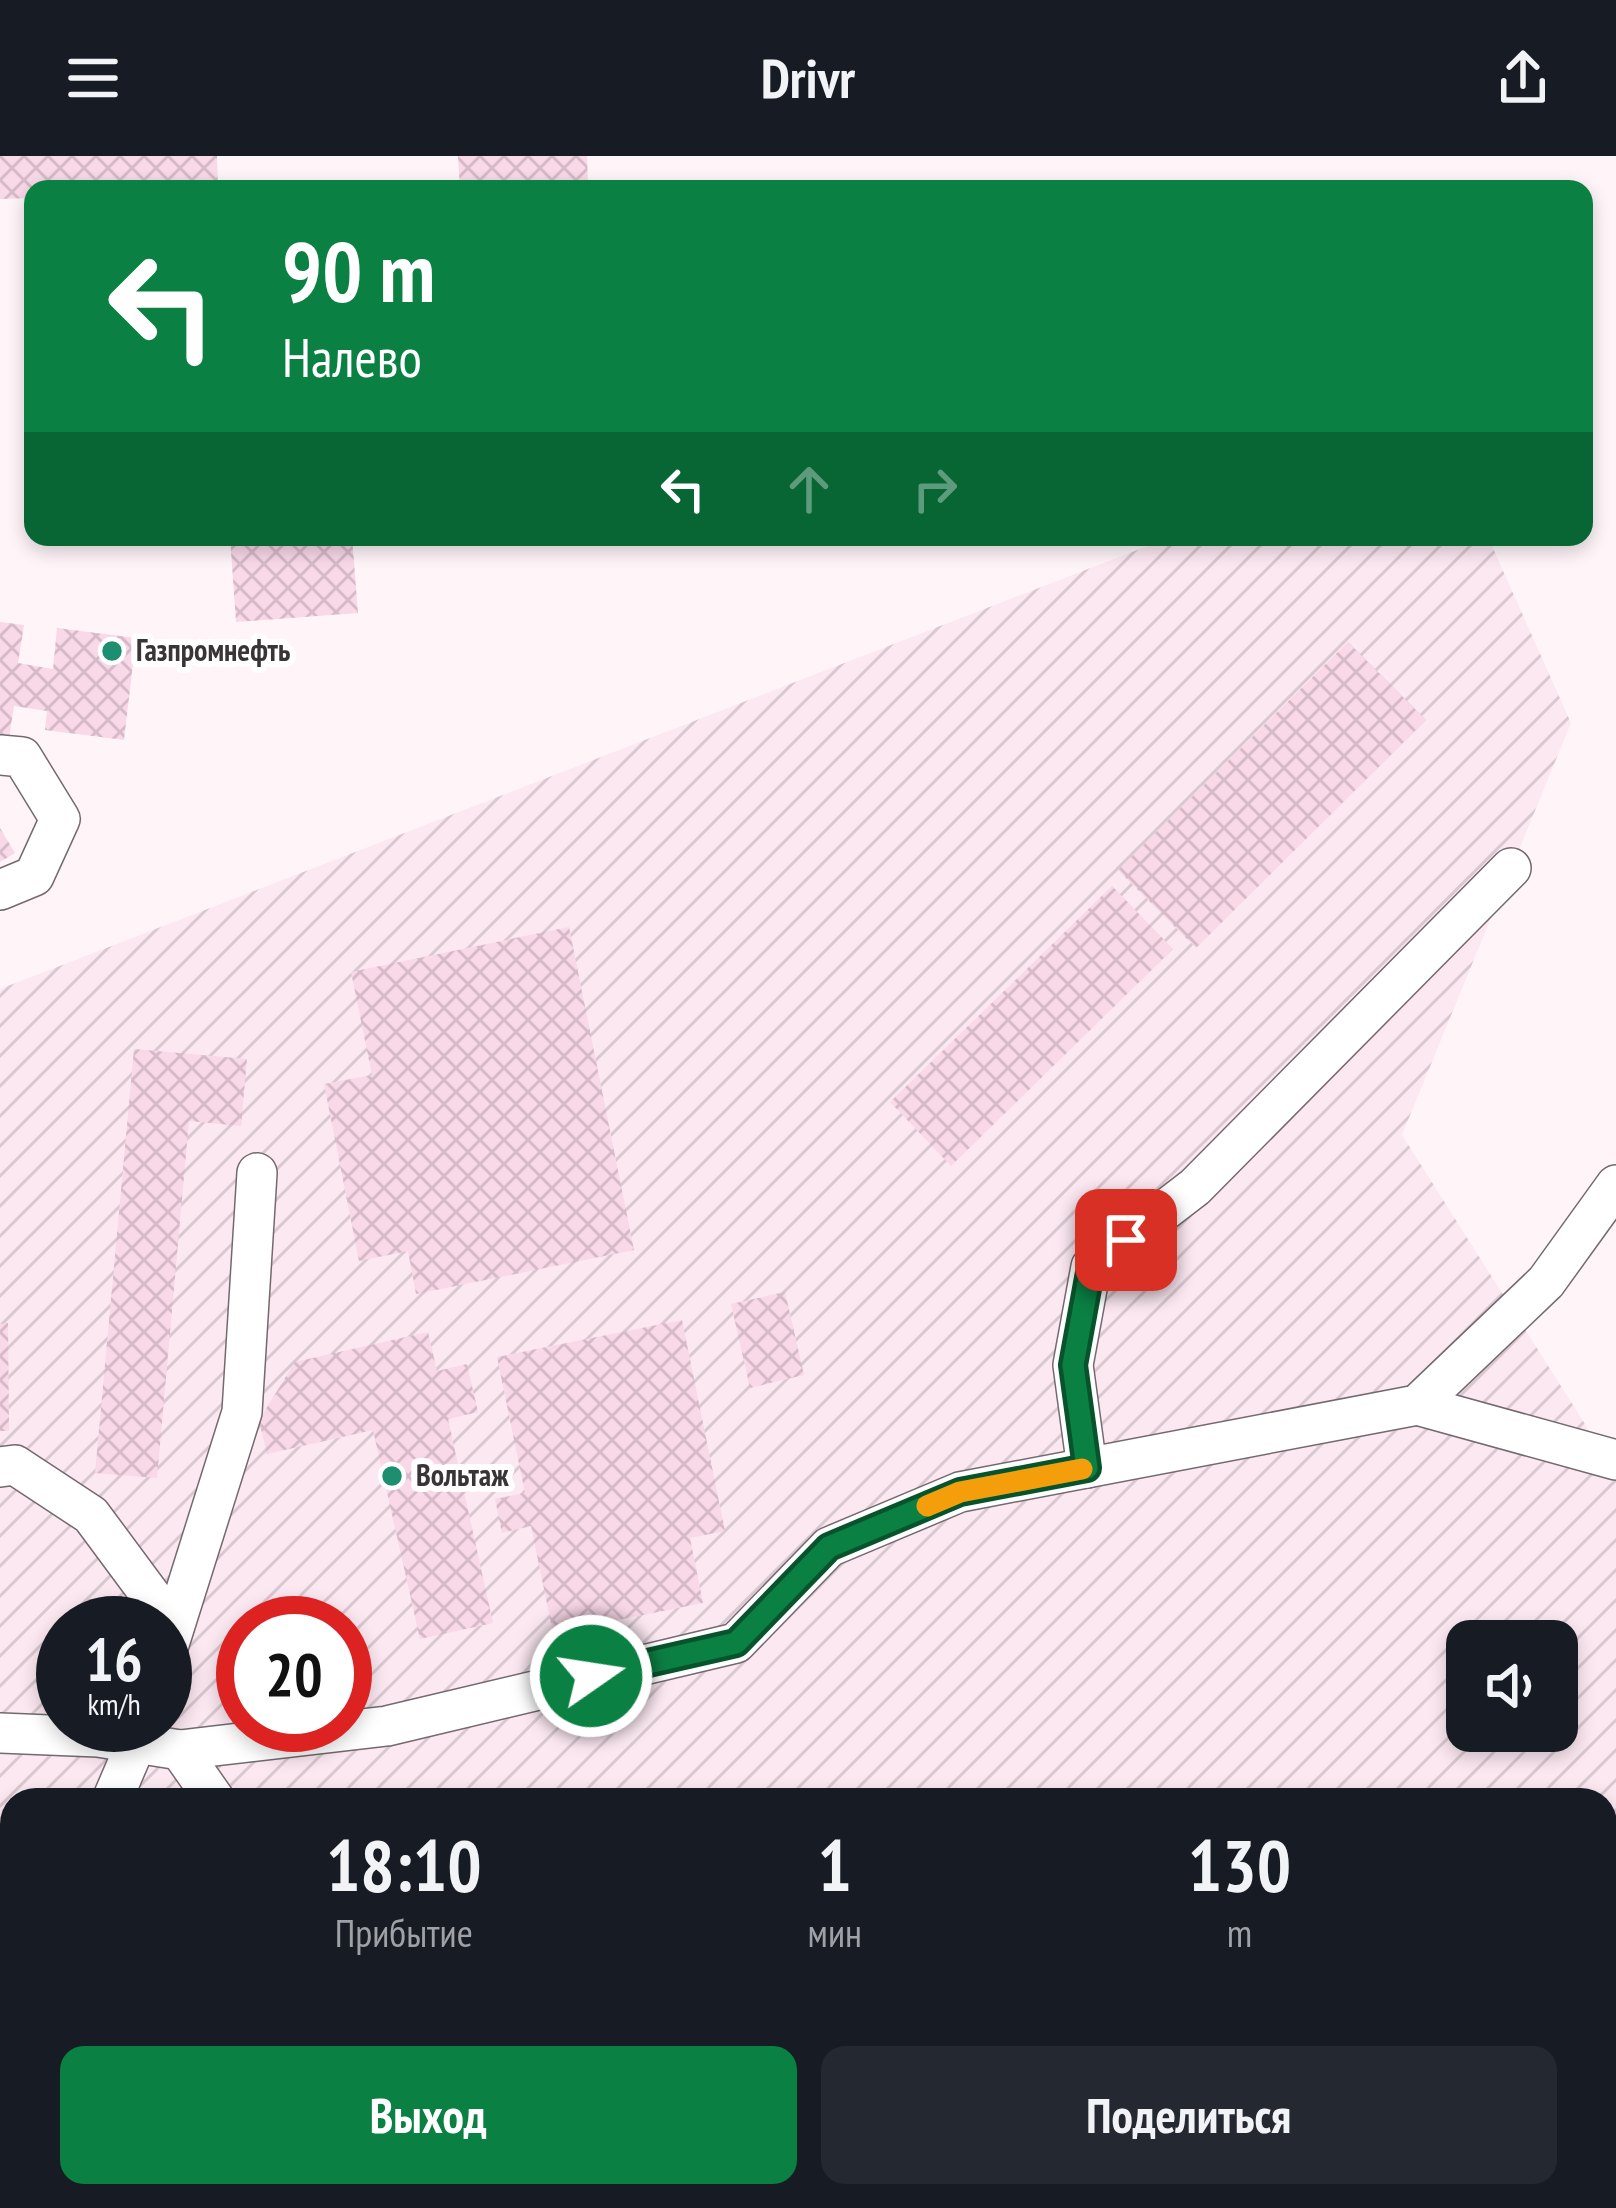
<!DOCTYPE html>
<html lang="ru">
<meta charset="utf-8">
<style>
:root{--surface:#171b24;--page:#242831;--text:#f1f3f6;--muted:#9ea1a6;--accent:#0b8043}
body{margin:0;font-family:"PT Sans Narrow",sans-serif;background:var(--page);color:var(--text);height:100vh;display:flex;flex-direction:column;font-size:45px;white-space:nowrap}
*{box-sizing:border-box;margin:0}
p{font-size:39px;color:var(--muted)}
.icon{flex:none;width:66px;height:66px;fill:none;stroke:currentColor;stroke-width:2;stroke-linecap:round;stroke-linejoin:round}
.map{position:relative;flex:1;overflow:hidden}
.side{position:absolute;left:0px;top:1632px;width:1617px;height:420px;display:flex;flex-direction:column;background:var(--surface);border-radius:36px 36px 0 0;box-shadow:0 6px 18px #0003}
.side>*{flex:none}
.hud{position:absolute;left:24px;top:24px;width:1569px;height:366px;border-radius:24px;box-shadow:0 6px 18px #0003;background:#0b8043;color:#fff;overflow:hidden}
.tools{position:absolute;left:1446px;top:1464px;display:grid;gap:24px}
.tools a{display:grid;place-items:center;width:132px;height:132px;border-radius:24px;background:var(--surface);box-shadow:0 6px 18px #0003;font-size:60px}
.speed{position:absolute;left:36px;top:1440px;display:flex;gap:24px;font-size:60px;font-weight:700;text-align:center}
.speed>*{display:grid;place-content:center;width:156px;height:156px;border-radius:50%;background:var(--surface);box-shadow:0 6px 18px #0003;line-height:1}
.speed small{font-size:30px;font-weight:400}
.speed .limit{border:18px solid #d22;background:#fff;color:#111}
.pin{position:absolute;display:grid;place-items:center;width:102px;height:102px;color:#fff;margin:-51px;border-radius:24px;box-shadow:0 6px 18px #0006}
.me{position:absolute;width:132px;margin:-66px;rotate:77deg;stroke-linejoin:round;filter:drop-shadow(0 0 9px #0008)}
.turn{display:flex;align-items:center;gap:42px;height:252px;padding:0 60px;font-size:54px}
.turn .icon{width:156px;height:156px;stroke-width:2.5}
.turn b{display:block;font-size:84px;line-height:102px}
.lanes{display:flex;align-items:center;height:114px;padding:0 60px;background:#0003;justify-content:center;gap:60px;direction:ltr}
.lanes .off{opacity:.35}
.eta{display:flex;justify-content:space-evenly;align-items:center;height:204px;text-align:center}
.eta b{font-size:72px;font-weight:700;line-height:84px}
.button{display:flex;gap:24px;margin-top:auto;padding:24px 60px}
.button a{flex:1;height:138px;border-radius:24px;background:var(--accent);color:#fff;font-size:48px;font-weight:700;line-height:138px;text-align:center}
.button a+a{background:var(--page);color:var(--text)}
header{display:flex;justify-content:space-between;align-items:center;height:156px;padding:0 60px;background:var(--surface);font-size:54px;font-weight:700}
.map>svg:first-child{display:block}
.industrial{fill:url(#industrial-furrows);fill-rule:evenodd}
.building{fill:url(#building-cross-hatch)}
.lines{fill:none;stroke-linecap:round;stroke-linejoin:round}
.minor-casing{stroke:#74696e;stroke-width:42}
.minor{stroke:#fff;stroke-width:39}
.route-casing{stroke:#07532c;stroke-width:30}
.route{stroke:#0b8043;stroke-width:21}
.slow{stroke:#f59e0b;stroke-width:21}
.poi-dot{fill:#1d8e6f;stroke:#fff;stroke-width:4.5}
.labels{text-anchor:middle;stroke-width:12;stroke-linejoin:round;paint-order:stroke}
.poi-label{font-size:30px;font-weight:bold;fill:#393436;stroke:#fff;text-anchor:start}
</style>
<header><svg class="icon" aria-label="menu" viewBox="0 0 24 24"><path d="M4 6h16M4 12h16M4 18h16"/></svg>Drivr<svg class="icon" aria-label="share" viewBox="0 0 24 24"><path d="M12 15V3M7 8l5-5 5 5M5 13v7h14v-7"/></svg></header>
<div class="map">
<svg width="1616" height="2052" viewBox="0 0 1616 2052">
<defs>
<pattern id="industrial-furrows" width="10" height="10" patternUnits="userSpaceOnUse" patternTransform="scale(3)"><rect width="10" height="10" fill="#fce8f1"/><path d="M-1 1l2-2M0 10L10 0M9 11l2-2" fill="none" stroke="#d9c8cf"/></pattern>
<pattern id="building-cross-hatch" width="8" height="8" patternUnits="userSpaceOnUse" patternTransform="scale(3)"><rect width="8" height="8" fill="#f9d8e7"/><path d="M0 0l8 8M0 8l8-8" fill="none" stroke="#d6bac7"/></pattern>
</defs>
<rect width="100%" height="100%" fill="#fff5f9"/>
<!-- industrial -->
<path class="industrial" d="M1171,381h317l83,186 -169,412 214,338v735h-1616v-1219zM63,1467h102v102h-102zM243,1467h102v102h-102zM1467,1485h90v90h-90zM12,1644h1593v396h-1593z"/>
<!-- building -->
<g class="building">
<path d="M0,0h217l1,33h-185v9l-33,1z"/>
<path d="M458,0h129l1,26 -128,6z"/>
<path d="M230,381h122l6,76 -122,9z"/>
<path d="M0,466l24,3 -6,38 35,6 4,-41 79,10 -12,102 -79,-10 2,-19 -33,-5 -5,32 -9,-1z"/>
<path d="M1348,486l78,78 -230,228 -78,-78z"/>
<path d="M0,672l15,25 -15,9z"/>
<path d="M1112,730l61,63 -222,217 -61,-64z"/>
<path d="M569,771l65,323 -218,44 -8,-43 -49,10 -35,-177 48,-9 -21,-103z"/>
<path d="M134,893l113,10 -6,67 -52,-5 -32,357 -62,-5z"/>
<path d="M785,1136l19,83 -54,13 -19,-84z"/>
<path d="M682,1164l43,211 -35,7 13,65 -150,30 -22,-107 -29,7 -7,-34 30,-6 -28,-136z"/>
<path d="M8,1167l1,108h-9v-107z"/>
<path d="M428,1176l9,39 30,-7 11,48 -30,7 45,204 -73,16 -47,-209 -106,24 -8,-34 36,-58z"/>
<path d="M150,2040h120l1,12h-119z"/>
<path d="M341,2040h73l2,12h-119z"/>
<path d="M1121,2040h143v2l-50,10h-90z"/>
<path d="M1337,2040h91v2l-50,10h-39z"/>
</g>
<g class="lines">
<!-- minor casing -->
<g class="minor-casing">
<g id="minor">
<path d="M0,599l22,2 38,62 -26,57 -34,14"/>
<path d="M1417,1249l199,55"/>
<path d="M0,1311l15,-2 76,50 83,112"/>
<path d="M1087,1312l-14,-103 18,-98 104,-80 316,-319"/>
<path d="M165,1501l77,-245 15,-239"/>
<path d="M0,1577l98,4 82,13 35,50"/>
<path d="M180,1594l207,-24 349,-83 93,-96 131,-55 457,-87 129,-123 70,-97"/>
<path d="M112,1644l32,-75"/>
<path d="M1605,1875l11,-2"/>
<path d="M40,2040v12"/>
<path d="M506,2040l18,12"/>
<path d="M931,2040l10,12"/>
<path d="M705,2052l55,-12"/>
</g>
</g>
<!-- minor -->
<use href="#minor" class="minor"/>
</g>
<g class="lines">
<!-- route casing -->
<g class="route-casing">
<path id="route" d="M591,1520l145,-33 93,-96 131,-55 127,-24 -14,-103 18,-98 35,-27"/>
</g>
<!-- route -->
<use href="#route" class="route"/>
<!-- slow -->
<path class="slow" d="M927,1350l33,-14 122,-23"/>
</g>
<!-- markers -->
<g class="poi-dot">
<circle cx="112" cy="495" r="12"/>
<circle cx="392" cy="1320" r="12"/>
</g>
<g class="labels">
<!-- poi labels -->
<g class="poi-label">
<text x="136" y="505">Газпромнефть</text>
<text x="416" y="1330">Вольтаж</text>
</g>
</g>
</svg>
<div class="tools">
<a><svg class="icon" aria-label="sound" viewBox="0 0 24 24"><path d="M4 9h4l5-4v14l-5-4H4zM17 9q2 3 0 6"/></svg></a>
</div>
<div class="speed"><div>16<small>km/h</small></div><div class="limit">20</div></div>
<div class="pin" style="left:1126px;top:1084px;background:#d93025"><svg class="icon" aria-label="arrive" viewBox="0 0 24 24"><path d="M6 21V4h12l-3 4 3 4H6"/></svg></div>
<svg class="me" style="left:591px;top:1520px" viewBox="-20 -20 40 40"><circle r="17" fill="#0b8043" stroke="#fff" stroke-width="3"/><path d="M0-11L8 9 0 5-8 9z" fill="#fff"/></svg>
<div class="hud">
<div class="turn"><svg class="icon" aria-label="left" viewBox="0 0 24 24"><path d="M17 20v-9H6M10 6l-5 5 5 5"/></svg><div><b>90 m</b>Налево</div></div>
<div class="lanes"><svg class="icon" aria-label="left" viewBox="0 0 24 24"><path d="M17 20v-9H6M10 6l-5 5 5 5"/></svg><svg class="icon off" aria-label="ahead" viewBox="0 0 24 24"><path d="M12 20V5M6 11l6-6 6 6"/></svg><svg class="icon off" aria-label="right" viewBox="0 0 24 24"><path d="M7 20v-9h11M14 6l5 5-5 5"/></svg></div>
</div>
<section class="side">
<div class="eta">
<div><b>18:10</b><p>Прибытие</p></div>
<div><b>1</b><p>мин</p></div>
<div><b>130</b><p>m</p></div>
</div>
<div class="button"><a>Выход</a><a>Поделиться</a></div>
</section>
</div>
